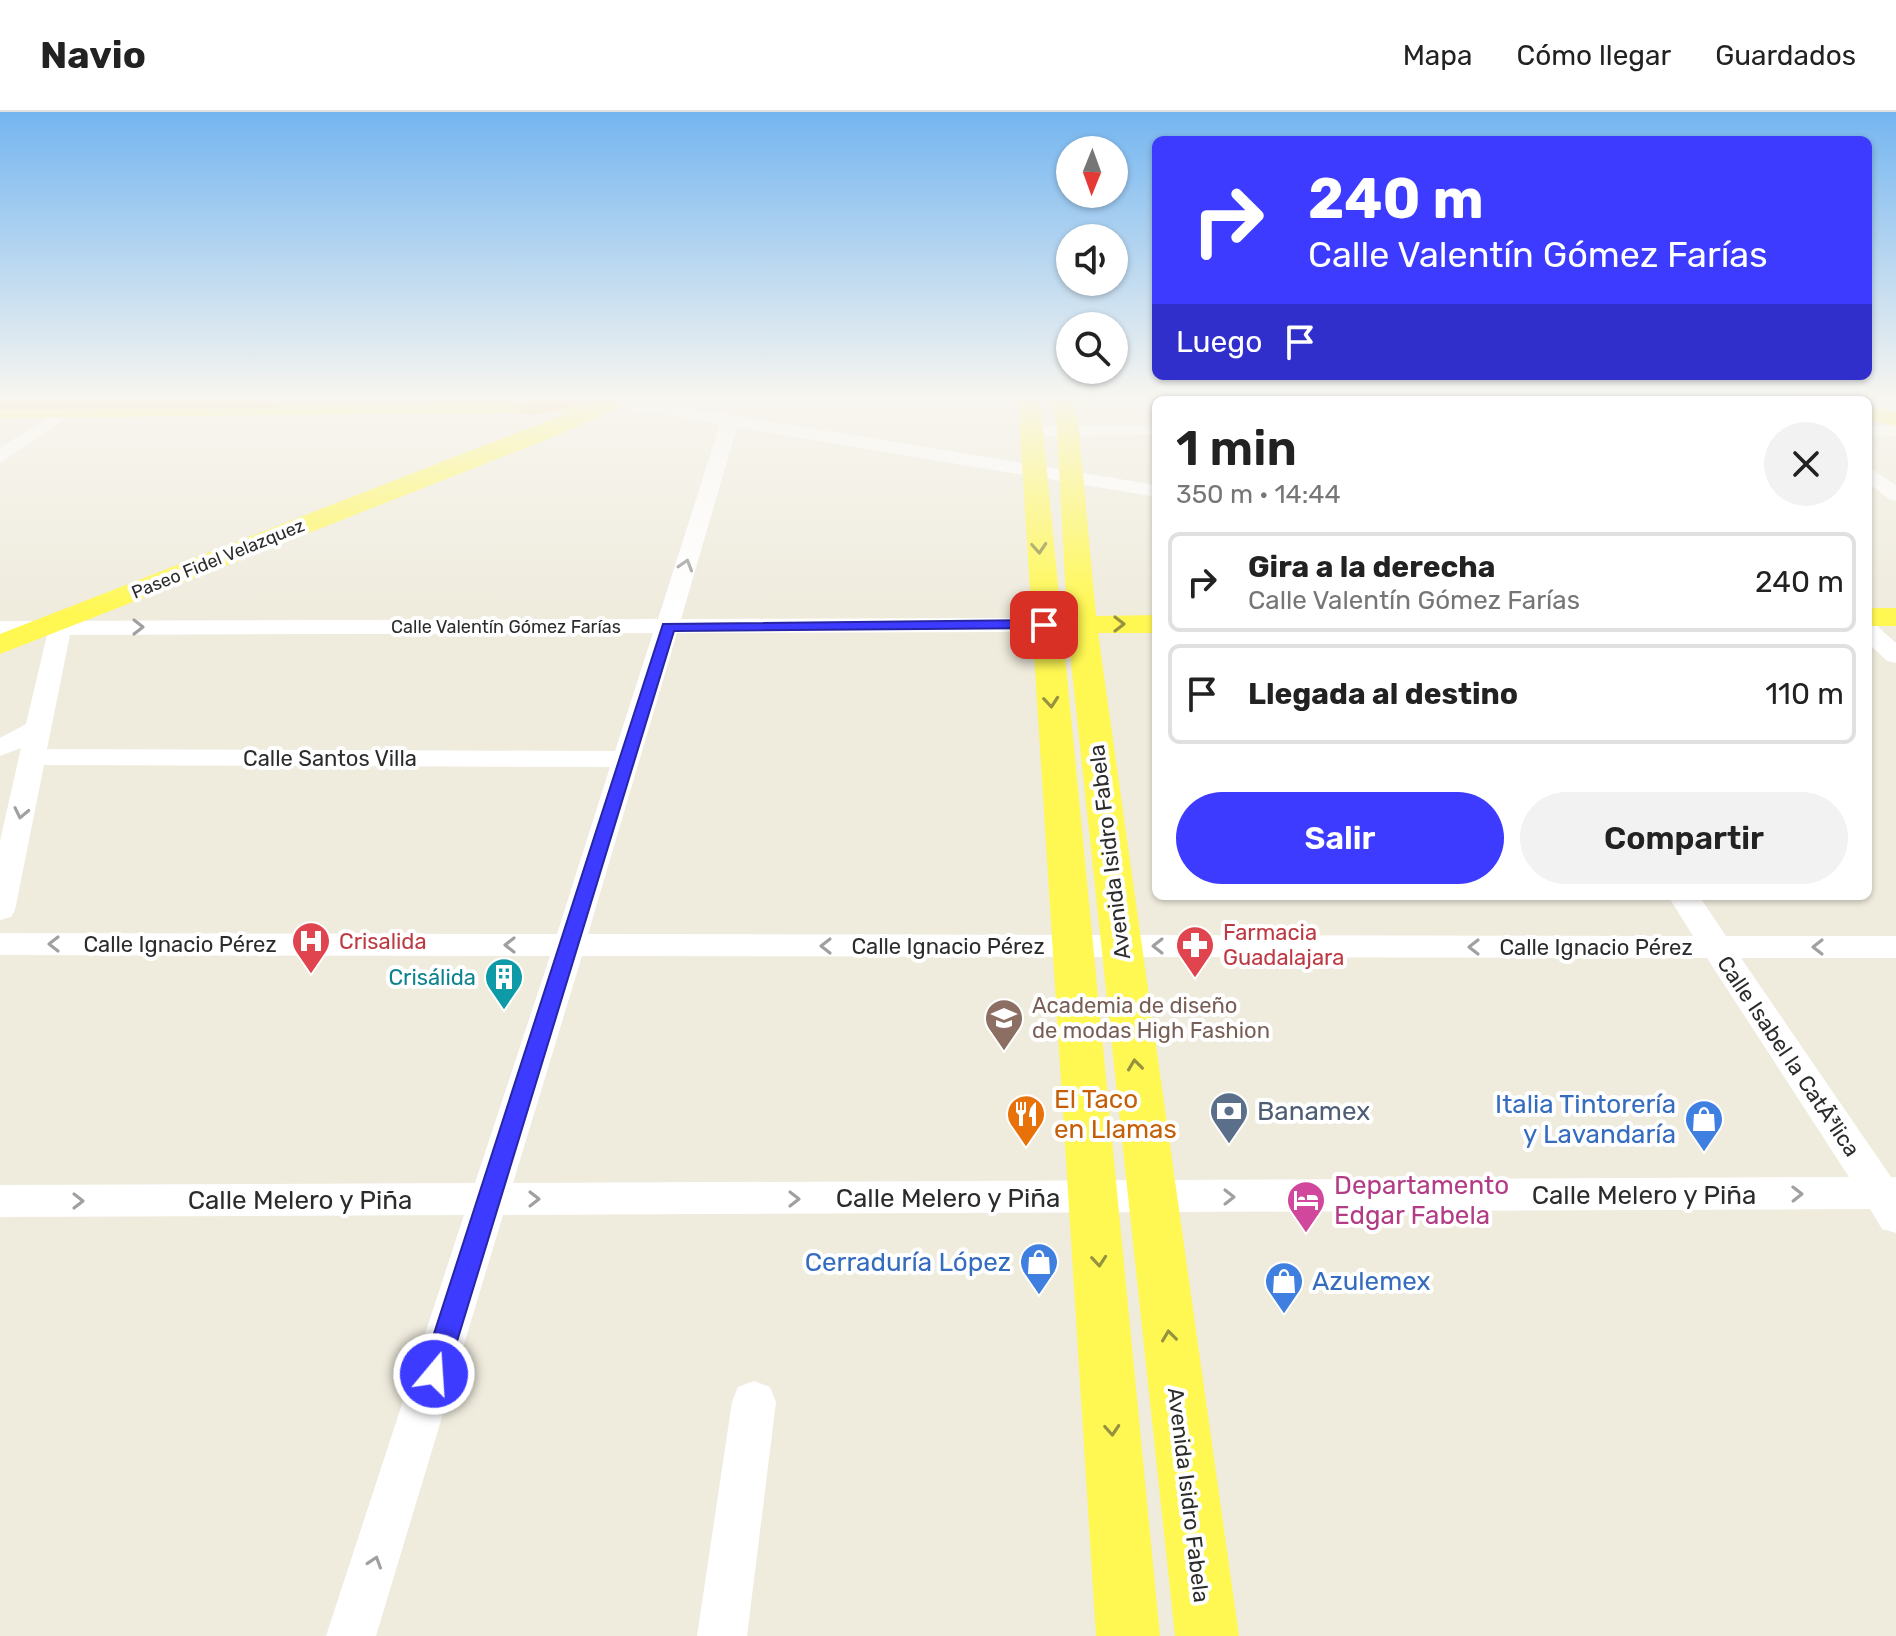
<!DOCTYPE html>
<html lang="es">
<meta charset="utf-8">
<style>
:root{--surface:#fff;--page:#f2f2f2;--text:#222;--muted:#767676;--line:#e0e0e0;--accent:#3c3bff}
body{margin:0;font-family:Rubik,sans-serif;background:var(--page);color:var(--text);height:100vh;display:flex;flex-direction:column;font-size:30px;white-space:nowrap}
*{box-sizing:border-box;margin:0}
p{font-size:26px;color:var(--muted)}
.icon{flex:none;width:44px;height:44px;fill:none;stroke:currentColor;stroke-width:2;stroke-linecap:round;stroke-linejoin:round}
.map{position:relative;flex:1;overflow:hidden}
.side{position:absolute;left:1152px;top:284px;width:720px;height:504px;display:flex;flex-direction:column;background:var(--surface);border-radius:12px;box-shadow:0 2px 6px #0004}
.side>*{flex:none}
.guide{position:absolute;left:1152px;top:24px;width:720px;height:244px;border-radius:12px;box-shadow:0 2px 6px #0004;background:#3c3bff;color:#fff;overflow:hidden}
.needle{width:52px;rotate:181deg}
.controls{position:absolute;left:1056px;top:24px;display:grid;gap:16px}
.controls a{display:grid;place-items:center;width:72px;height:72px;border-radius:50%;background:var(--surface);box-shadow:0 2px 6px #0004;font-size:40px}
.pin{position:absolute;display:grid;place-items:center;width:68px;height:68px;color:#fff;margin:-34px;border-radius:16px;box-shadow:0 4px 12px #0006}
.me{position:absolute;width:88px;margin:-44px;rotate:18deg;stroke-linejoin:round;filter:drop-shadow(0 0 6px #0008)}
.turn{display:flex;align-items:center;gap:28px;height:168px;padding:0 24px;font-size:36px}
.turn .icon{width:104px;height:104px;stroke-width:2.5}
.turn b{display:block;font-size:56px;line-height:68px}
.then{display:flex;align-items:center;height:76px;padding:0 24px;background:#0003;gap:16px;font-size:30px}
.round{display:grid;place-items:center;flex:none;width:84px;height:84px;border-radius:42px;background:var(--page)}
.overview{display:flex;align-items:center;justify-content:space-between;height:136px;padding:0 24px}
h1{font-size:48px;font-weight:600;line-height:60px}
.cta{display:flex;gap:16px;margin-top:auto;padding:16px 24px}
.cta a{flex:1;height:92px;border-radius:48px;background:var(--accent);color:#fff;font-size:32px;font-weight:600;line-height:92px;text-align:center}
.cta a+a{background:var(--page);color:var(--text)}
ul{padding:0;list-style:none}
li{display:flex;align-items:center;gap:24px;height:100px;margin:0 16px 12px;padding:0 8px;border:4px solid var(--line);border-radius:12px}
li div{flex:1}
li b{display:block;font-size:30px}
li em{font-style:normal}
header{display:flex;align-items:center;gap:48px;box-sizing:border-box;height:112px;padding:0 40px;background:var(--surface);border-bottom:2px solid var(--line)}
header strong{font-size:38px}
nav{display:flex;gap:44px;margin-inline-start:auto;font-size:28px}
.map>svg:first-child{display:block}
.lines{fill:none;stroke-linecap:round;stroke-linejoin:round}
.minor{fill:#fff;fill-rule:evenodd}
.major{fill:#fff853;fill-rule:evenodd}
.highway{fill:#ffc159;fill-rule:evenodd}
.oneway{stroke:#969240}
.oneway2{stroke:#a0a0a0}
.route{fill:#3c3bff;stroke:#2726a6;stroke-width:2}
.labels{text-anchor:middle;stroke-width:8;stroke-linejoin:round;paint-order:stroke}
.far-street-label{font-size:18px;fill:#2c2c2c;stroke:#fff}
.street-label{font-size:22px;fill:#2c2c2c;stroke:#fff}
.health-label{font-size:22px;fill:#be3a42;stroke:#fff;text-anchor:start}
.culture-label{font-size:22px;fill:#0d838f;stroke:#fff;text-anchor:end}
.education-label{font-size:22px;fill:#785e54;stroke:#fff;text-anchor:start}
.near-food-label{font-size:26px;fill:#c56008;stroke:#fff;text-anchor:start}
.near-shop-label{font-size:26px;fill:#366cbe;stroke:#fff;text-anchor:end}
.near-service-label{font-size:26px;fill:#4e5e75;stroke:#fff;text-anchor:start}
.near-hotel-label{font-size:26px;fill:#b23c85;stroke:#fff;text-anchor:start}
.near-street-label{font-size:26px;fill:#2c2c2c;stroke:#fff}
</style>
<header>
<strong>Navio</strong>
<nav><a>Mapa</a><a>Cómo llegar</a><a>Guardados</a></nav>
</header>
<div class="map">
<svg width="1896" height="1524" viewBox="0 0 1896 1524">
<rect width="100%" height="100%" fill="#efebdd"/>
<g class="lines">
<!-- minor -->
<g class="minor">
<path d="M639,288l517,85v12l-419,-70 -56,192 363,-1 8,2 4,5 -4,5 -8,2 -367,1 -89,301 1105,2 -25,-40h31l27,40h170v22h-155l150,219h5v56l-14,-4 -12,-20 -1367,6 -127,421h-50l138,-421 -464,2v-32l475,-2 75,-227 -550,-1v-22l557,1 53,-167 -566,-2 -29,145 -4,7 -11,3v-79l21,-93 -21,8v-18l26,-14 21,-89h-47v-14l658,-2 62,-195 -107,-18 -9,-5zM653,521l-38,118 -568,-2 23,-114zM582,844l1125,2 142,219 -1336,6z"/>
<path d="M1896,289v10l-28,3v-10z"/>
<path d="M64,294l6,1 3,4 -3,4 -70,48v-15z"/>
<path d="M1156,313v10l-124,1 -9,-5 9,-5z"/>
<path d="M1868,313l28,1v10l-28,-1z"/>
<path d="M1868,355l28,18v16l-7,-2 -21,-16z"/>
<path d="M1868,511l8,2 20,18v20l-9,-2 -19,-18z"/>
<path d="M754,1269l16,6 6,15 -29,234h-50l35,-234 6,-15z"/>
</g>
<!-- major -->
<g class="major">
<path d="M572,288l5,1 1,8 19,-9 27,1 -3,5 -65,30 -556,218v-20l570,-222 -570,6v-14z"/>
<path d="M1018,288h22l21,216h6l-10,-186 -6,-30h22l6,30 17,186 60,-1v18h-58l141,1003h-64l-107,-1002h-5l97,1002h-64z"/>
<path d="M1868,293l28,7v14l-28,-7z"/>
<rect x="1868" y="496" width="28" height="18"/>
</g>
<!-- highway -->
<g class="highway">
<path d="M0,288h288l-4,5 -9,3 -275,2z"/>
<path d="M527,288h60l-4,5 -53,10 -9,-3 -4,-5z"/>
</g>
</g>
<!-- one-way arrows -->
<defs><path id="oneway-chevron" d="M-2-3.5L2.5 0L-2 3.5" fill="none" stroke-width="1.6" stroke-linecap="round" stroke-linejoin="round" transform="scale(2)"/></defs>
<g class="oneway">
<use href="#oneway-chevron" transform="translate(1039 436) rotate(86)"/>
<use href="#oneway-chevron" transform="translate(1119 512)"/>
<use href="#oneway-chevron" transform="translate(1051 590) rotate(85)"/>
<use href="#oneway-chevron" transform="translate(1135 953) rotate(-97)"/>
<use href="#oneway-chevron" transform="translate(1099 1149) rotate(85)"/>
<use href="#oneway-chevron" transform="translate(1169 1224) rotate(-97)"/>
<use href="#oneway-chevron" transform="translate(1112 1318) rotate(86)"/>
</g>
<g class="oneway2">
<use href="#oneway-chevron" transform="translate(686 453) rotate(-73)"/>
<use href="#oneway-chevron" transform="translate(138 515)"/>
<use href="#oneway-chevron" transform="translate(21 701) rotate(102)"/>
<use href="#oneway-chevron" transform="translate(54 832) rotate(-180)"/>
<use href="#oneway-chevron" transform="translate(510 833) rotate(-180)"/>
<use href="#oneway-chevron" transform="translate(826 834) rotate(-180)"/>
<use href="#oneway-chevron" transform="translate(1158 834) rotate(-180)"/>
<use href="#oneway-chevron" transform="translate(1474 835) rotate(180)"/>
<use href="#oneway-chevron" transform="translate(1818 835) rotate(-180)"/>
<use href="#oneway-chevron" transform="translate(1797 1082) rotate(-1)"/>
<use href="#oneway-chevron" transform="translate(1229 1085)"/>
<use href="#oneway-chevron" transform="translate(534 1087)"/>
<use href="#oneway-chevron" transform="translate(794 1087)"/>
<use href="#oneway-chevron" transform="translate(78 1089)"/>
<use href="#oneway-chevron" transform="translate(375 1450) rotate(-72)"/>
</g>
<!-- sky -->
<linearGradient id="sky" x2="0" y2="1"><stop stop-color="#74b5f0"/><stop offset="0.57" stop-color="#f8f6f0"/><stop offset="1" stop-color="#f8f6f0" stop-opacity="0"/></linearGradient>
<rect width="1896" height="501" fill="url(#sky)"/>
<!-- route -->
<path class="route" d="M1044,508l7,5 -2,3 -375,3 -227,743 -3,9 -10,3 -9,-3 -4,-9 242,-750z"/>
<!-- icons -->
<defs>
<g id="hospital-pin" transform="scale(2)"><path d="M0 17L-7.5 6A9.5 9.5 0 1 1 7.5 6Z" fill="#e0444e" stroke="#fff"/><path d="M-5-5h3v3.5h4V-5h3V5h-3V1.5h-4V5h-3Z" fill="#fff"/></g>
<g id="pharmacy-pin" transform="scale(2)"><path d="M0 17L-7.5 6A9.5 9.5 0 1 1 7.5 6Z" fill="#e0444e" stroke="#fff"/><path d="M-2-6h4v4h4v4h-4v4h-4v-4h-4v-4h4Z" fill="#fff"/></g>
<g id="building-pin" transform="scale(2)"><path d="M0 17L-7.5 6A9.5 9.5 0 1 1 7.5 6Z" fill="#0f9aa8" stroke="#fff"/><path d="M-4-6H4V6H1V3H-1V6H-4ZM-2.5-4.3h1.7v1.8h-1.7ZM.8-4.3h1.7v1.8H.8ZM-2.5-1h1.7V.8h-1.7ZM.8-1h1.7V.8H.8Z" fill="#fff"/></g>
<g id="university-pin" transform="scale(2)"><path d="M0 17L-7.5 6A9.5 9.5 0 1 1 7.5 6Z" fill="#8d6e63" stroke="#fff"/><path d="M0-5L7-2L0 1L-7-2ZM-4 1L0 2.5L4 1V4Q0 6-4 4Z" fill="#fff"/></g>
<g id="bank-pin" transform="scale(2)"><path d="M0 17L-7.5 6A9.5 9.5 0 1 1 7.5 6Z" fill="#5c6f8a" stroke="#fff"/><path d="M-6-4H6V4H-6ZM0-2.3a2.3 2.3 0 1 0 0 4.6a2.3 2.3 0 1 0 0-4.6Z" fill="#fff"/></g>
<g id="restaurant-pin" transform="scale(2)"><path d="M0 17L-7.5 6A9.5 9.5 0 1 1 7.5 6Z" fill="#e8710a" stroke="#fff"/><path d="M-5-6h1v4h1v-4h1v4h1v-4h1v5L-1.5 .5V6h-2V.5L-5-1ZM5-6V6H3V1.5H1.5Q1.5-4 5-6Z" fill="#fff"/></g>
<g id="shop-pin" transform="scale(2)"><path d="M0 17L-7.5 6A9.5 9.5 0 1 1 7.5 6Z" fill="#3f7fe0" stroke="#fff"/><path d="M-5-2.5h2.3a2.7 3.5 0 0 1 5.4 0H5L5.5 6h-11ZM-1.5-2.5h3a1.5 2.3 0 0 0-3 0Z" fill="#fff"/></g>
<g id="hotel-pin" transform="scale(2)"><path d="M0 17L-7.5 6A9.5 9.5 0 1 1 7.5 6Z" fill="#d1479c" stroke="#fff"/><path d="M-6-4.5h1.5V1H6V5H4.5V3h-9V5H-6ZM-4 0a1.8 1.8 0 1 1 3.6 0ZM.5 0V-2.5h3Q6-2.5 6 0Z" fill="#fff"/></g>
</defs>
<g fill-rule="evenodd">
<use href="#hospital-pin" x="311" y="829"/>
<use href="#pharmacy-pin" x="1195" y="833"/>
<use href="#building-pin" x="504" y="865"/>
<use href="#university-pin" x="1004" y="906"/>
<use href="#bank-pin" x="1229" y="999"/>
<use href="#restaurant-pin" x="1026" y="1002"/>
<use href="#shop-pin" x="1704" y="1007"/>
<use href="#hotel-pin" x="1306" y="1088"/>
<use href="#shop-pin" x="1039" y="1150"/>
<use href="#shop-pin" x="1284" y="1169"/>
</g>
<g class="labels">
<!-- far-street labels -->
<g class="far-street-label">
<text transform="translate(218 447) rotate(-22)" y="6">Paseo Fidel Velazquez</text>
<text x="506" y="521">Calle Valentín Gómez Farías</text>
</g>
<!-- street labels -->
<g class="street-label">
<text x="330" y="654">Calle Santos Villa</text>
<text transform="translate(1109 740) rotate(-97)" y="8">Avenida Isidro Fabela</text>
<text x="180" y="840">Calle Ignacio Pérez</text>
<text x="948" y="842">Calle Ignacio Pérez</text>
<text x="1596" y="843">Calle Ignacio Pérez</text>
<text transform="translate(1789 944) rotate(56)" y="8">Calle Isabel la CatÃ³lica</text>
<text transform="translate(1189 1383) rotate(83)" y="8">Avenida Isidro Fabela</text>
</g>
<!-- health labels -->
<g class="health-label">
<text x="1223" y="828">Farmacia<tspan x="1223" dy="25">Guadalajara</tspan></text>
<text x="339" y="837">Crisalida</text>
</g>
<!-- culture labels -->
<g class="culture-label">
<text x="476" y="873">Crisálida</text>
</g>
<!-- education labels -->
<g class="education-label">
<text x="1032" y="901">Academia de diseño<tspan x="1032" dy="25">de modas High Fashion</tspan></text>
</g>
<!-- near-food labels -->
<g class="near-food-label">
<text x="1054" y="996">El Taco<tspan x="1054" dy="30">en Llamas</tspan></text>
</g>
<!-- near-shop labels -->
<g class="near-shop-label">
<text x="1676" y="1001">Italia Tintorería<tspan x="1676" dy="30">y Lavandaría</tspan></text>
<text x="1011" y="1159">Cerraduría López</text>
<text x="1312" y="1178" text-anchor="start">Azulemex</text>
</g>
<!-- near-service labels -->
<g class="near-service-label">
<text x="1257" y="1008">Banamex</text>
</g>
<!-- near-hotel labels -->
<g class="near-hotel-label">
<text x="1334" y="1082">Departamento<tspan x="1334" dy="30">Edgar Fabela</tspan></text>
</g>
<!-- near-street labels -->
<g class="near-street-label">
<text x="1644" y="1092">Calle Melero y Piña</text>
<text x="948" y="1095">Calle Melero y Piña</text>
<text x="300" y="1097">Calle Melero y Piña</text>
</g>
</g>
</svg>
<div class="controls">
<a><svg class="needle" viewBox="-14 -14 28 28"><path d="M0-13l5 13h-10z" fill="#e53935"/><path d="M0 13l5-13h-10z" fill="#767676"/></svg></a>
<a><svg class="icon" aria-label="sound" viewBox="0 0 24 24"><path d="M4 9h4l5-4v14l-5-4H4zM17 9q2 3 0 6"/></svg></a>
<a><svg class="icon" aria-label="search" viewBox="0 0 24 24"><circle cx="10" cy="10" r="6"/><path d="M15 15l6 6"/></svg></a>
</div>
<div class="pin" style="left:1044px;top:513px;background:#d93025"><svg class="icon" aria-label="arrive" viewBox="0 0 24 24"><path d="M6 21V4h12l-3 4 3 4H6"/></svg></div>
<svg class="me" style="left:434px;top:1262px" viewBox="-20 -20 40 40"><circle r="17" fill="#3c3bff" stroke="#fff" stroke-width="3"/><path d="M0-11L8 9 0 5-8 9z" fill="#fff"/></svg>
<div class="guide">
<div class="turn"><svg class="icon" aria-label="right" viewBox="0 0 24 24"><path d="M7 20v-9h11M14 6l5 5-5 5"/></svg><div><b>240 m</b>Calle Valentín Gómez Farías</div></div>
<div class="then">Luego<svg class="icon" aria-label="arrive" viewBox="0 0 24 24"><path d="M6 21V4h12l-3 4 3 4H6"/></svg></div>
</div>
<section class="side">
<div class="overview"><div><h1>1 min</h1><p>350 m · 14:44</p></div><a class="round"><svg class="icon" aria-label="close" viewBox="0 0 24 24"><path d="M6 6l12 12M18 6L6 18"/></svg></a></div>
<ul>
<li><svg class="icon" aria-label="right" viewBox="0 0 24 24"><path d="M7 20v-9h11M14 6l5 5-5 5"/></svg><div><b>Gira a la derecha</b><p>Calle Valentín Gómez Farías</p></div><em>240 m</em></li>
<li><svg class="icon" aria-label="arrive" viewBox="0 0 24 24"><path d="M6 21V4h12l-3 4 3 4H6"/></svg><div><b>Llegada al destino</b></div><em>110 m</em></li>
</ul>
<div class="cta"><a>Salir</a><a>Compartir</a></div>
</section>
</div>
